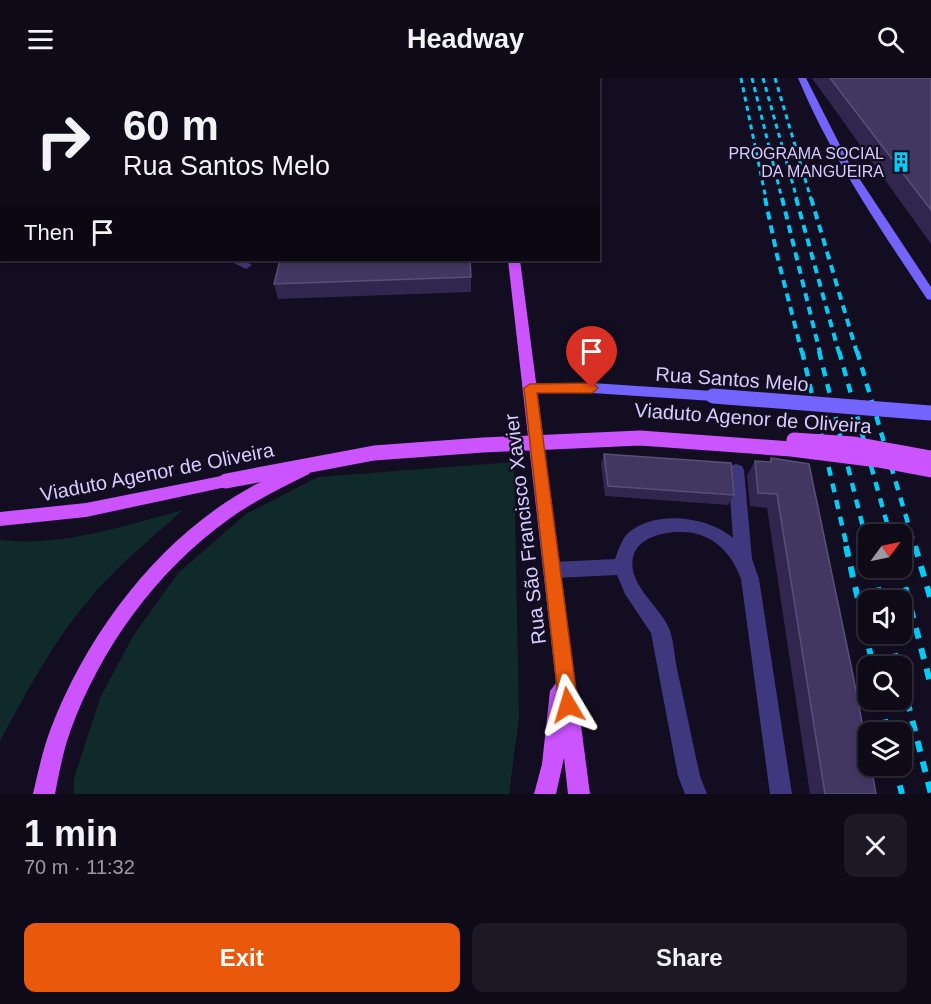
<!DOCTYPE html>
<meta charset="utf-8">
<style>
:root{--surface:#0e0a18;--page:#1c1825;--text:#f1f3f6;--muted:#9b9aa2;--line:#2e2b37;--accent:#ea580c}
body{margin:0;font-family:Helvetica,sans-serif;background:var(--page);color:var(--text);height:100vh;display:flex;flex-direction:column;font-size:22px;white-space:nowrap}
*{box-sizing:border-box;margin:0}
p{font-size:20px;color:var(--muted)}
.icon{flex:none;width:33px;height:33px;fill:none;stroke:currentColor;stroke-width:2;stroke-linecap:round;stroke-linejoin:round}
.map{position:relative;height:716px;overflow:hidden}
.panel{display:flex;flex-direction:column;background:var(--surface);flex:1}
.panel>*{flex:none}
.hud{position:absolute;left:0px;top:0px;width:600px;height:183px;box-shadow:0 3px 9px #0003,0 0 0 2px var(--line);background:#0e0a18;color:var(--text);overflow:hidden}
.needle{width:39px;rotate:57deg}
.tools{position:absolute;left:858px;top:446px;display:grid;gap:12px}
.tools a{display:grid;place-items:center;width:54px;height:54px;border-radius:12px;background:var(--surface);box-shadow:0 3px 9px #0003,0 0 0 2px var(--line);font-size:30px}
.pin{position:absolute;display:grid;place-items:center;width:51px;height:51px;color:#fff;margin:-62px -26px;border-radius:50% 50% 50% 0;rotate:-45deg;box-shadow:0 0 6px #0007}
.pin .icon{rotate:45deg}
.me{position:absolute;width:66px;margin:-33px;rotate:353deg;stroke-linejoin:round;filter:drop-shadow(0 0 4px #0008)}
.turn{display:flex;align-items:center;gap:21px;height:126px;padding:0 24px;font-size:27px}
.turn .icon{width:78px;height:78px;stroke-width:2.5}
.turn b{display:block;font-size:42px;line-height:51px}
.then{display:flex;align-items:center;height:57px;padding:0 24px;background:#0003;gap:12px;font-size:22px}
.round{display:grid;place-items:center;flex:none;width:63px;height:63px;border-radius:12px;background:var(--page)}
.summary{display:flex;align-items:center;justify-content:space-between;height:102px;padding:0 24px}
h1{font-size:36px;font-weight:700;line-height:45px}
.cta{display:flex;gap:12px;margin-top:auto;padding:12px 24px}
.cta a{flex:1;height:69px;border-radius:12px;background:var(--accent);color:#fff;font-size:24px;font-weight:700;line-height:69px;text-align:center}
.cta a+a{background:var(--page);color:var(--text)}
header{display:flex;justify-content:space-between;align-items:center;height:78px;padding:0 24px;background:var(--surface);font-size:27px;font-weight:700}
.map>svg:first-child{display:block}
.green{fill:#10292a}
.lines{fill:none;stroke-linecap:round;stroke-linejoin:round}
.lane{fill:#40387f;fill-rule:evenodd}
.street{fill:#40387f;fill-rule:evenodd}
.secondary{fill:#7364ff;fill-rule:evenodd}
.primary{fill:#cb54ff;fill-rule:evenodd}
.rail-far3{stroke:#01ccf7;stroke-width:3;stroke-dasharray:5 4.5;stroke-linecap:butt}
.rail-far2{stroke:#01ccf7;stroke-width:4;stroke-dasharray:8 6;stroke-linecap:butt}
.rail-far1{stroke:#01ccf7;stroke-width:4.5;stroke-dasharray:9 8;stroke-linecap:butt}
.rail{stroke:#01ccf7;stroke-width:6;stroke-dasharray:11 10;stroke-linecap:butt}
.secondary-bridge{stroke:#7364ff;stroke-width:15}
.primary-bridge{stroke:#cb54ff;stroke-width:15}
.wall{fill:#30264e}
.shaded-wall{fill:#1d1434}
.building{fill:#423761;stroke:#594f7a;stroke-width:1.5}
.route{fill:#ea580c;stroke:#983908;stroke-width:1.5}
.labels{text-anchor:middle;stroke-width:4.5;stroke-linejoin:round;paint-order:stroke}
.far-poi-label{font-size:16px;fill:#d6ccff;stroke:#120d20;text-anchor:end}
.street-label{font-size:20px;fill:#d6ccff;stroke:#120d20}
</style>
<header><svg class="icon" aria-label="menu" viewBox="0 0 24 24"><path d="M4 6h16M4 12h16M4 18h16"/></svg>Headway<svg class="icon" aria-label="search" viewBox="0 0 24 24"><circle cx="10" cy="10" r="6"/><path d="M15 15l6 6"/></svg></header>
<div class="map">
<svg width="931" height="716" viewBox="0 0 931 716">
<rect width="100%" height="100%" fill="#120d20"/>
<!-- green -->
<g class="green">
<path d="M514,384l5,255 -10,77h-435v-16l26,-80 33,-62 45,-63 68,-59 72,-37z"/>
<path d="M183,432c-35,31 -73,62 -102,99 -32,41 -57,87 -81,132v-201c62,7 123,-14 183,-30z"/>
</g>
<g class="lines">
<!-- lane -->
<g class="lane">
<path d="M228,182h15l9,5 -6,4z"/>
<path d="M736,386l6,2 2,4 8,89 7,20 33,215h-22l-29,-215c-6,-18 -19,-36 -38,-43 -18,-8 -61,-5 -69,18 -9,27 21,48 33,70 7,13 7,31 10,45 8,36 15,71 23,107l7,18h-22l-7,-18 -27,-143 -26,-39 -8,-19 -63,3 -6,-2 -3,-6 3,-6 6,-2 61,-3c3,-8 6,-18 12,-25 26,-25 81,-18 106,4l-5,-68 2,-4z"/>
</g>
<!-- street -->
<path class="street" d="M493,0h15l2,2h-16z"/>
<!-- secondary -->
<g class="secondary">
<path d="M798,0h8l43,85 82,124v13l-4,-1c-48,-72 -96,-142 -129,-221z"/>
<path d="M530,305h62l121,8 7,5 -7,5 -121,-8h-62l-7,-5z"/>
</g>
<!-- primary -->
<g class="primary">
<path d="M98,0h9l-10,2z"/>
<rect x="506" y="0" width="8" height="2"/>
<path d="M2,65v8h-2v-7z"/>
<path d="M508,182h12l70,534h-22l-4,-36 -8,36h-22l8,-30 8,-73 6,-8z"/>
<path d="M303,386l6,2 2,4 -2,4c-28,14 -55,27 -80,45 -72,51 -129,130 -159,213 -7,20 -11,41 -15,62h-22c5,-22 10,-45 18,-66 43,-112 135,-225 252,-264z"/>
<path d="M226,397l6,1 2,5 -2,5 -6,1 -140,30 -86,9v-14l86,-9z"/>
</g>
<!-- rail-far3 -->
<g class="rail-far3">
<path d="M741,0l25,121"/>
<path d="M752,0l30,121"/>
<path d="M763,0l34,121"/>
<path d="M775,0l36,121"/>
</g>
<!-- rail-far2 -->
<g class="rail-far2">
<path d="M765,120l12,57 25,98"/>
<path d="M782,120l38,155"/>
<path d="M796,120l43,155"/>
<path d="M811,120l46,155"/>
</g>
<!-- rail-far1 -->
<g class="rail-far1">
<path d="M802,273l45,196"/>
<path d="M819,273l49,196"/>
<path d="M839,273l51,183"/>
<path d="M857,273l58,196"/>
</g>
<!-- rail -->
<g class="rail">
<path d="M846,468l27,120"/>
<path d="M867,468l1,2"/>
<path d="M915,468l16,54"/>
<path d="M873,489l8,33"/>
<path d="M900,489l31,119"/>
<path d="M890,555l8,33"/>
<path d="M902,602l29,114"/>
<path d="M880,621l8,33"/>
<path d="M895,687l7,29"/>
</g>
<!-- secondary-bridge -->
<path class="secondary-bridge" d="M713,318l218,17"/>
<!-- primary-bridge -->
<g class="primary-bridge">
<path d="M794,362l59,4 78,14"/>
<path d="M226,403l148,-28 109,-8 157,-7 151,11 87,11 53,10"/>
</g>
</g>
<!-- wall -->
<g class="wall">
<path d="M812,0h119v166z"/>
<path d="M471,199v15l-193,7 -4,-15z"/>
<path d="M604,376l130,41 -6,10 -123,-9 -4,-32z"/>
<path d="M771,380l105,336h-66l-43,-286 -17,-2 -3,-31 8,-14 14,1z"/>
</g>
<!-- shaded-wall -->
<path class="shaded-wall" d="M0,0h16l-3,2h-11v6h-2z"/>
<!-- building -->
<g class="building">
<path d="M362,0h106l-1,2h-107z"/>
<path d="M830,0h101v132z"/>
<path d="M280,182h190l1,17 -197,7z"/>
<path d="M604,376l127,9 3,32 -126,-9z"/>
<path d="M771,380l38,6 45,216 14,74v11h3l5,29h-51l-48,-300 -19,-1 -3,-32 16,1z"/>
</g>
<!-- route -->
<path class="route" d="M592,305l6,5 -6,5h-55l41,312 -3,7 -7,2 -6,-2 -3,-7 -35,-317 6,-4z"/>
<!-- icons -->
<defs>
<g id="building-bare" transform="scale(1.62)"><path d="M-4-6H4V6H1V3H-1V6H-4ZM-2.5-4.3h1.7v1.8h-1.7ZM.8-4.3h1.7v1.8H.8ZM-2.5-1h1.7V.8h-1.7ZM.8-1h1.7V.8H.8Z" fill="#01ccf7" stroke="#120d20" stroke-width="2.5" paint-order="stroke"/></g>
</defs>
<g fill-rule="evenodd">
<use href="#building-bare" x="901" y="84"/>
</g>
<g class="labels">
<!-- far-poi labels -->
<g class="far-poi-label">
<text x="884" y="81">PROGRAMA SOCIAL<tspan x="884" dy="18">DA MANGUEIRA</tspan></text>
</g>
<!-- street labels -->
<g class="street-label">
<text transform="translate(732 301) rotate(4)" y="7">Rua Santos Melo</text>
<text transform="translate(753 340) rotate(4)" y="7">Viaduto Agenor de Oliveira</text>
<text transform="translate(157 394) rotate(-11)" y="7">Viaduto Agenor de Oliveira</text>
<text transform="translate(525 451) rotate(-97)" y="7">Rua São Francisco Xavier</text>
</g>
</g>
</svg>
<div class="tools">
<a><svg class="needle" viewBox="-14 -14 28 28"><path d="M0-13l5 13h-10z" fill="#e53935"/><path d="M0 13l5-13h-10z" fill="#9b9aa2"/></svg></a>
<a><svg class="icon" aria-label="sound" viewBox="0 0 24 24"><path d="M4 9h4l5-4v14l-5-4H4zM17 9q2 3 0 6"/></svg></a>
<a><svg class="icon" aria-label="search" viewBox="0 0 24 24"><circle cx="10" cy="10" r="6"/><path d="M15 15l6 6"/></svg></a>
<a><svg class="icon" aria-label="layers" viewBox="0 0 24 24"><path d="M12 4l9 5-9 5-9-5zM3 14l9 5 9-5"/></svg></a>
</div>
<div class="pin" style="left:592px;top:310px;background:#d93025"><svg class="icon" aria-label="arrive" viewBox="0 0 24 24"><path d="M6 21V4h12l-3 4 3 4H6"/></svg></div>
<svg class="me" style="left:568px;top:627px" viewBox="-20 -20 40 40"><path d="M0-17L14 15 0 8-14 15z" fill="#ea580c" stroke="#fff" stroke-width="4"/></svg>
<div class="hud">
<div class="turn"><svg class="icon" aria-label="right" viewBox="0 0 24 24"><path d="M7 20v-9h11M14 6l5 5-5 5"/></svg><div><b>60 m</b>Rua Santos Melo</div></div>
<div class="then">Then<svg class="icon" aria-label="arrive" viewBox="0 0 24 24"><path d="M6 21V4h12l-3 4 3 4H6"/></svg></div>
</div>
</div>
<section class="panel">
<div class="summary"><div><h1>1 min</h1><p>70 m · 11:32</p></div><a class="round"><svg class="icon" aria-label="close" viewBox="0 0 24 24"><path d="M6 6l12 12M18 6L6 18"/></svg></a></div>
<div class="cta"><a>Exit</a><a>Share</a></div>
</section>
